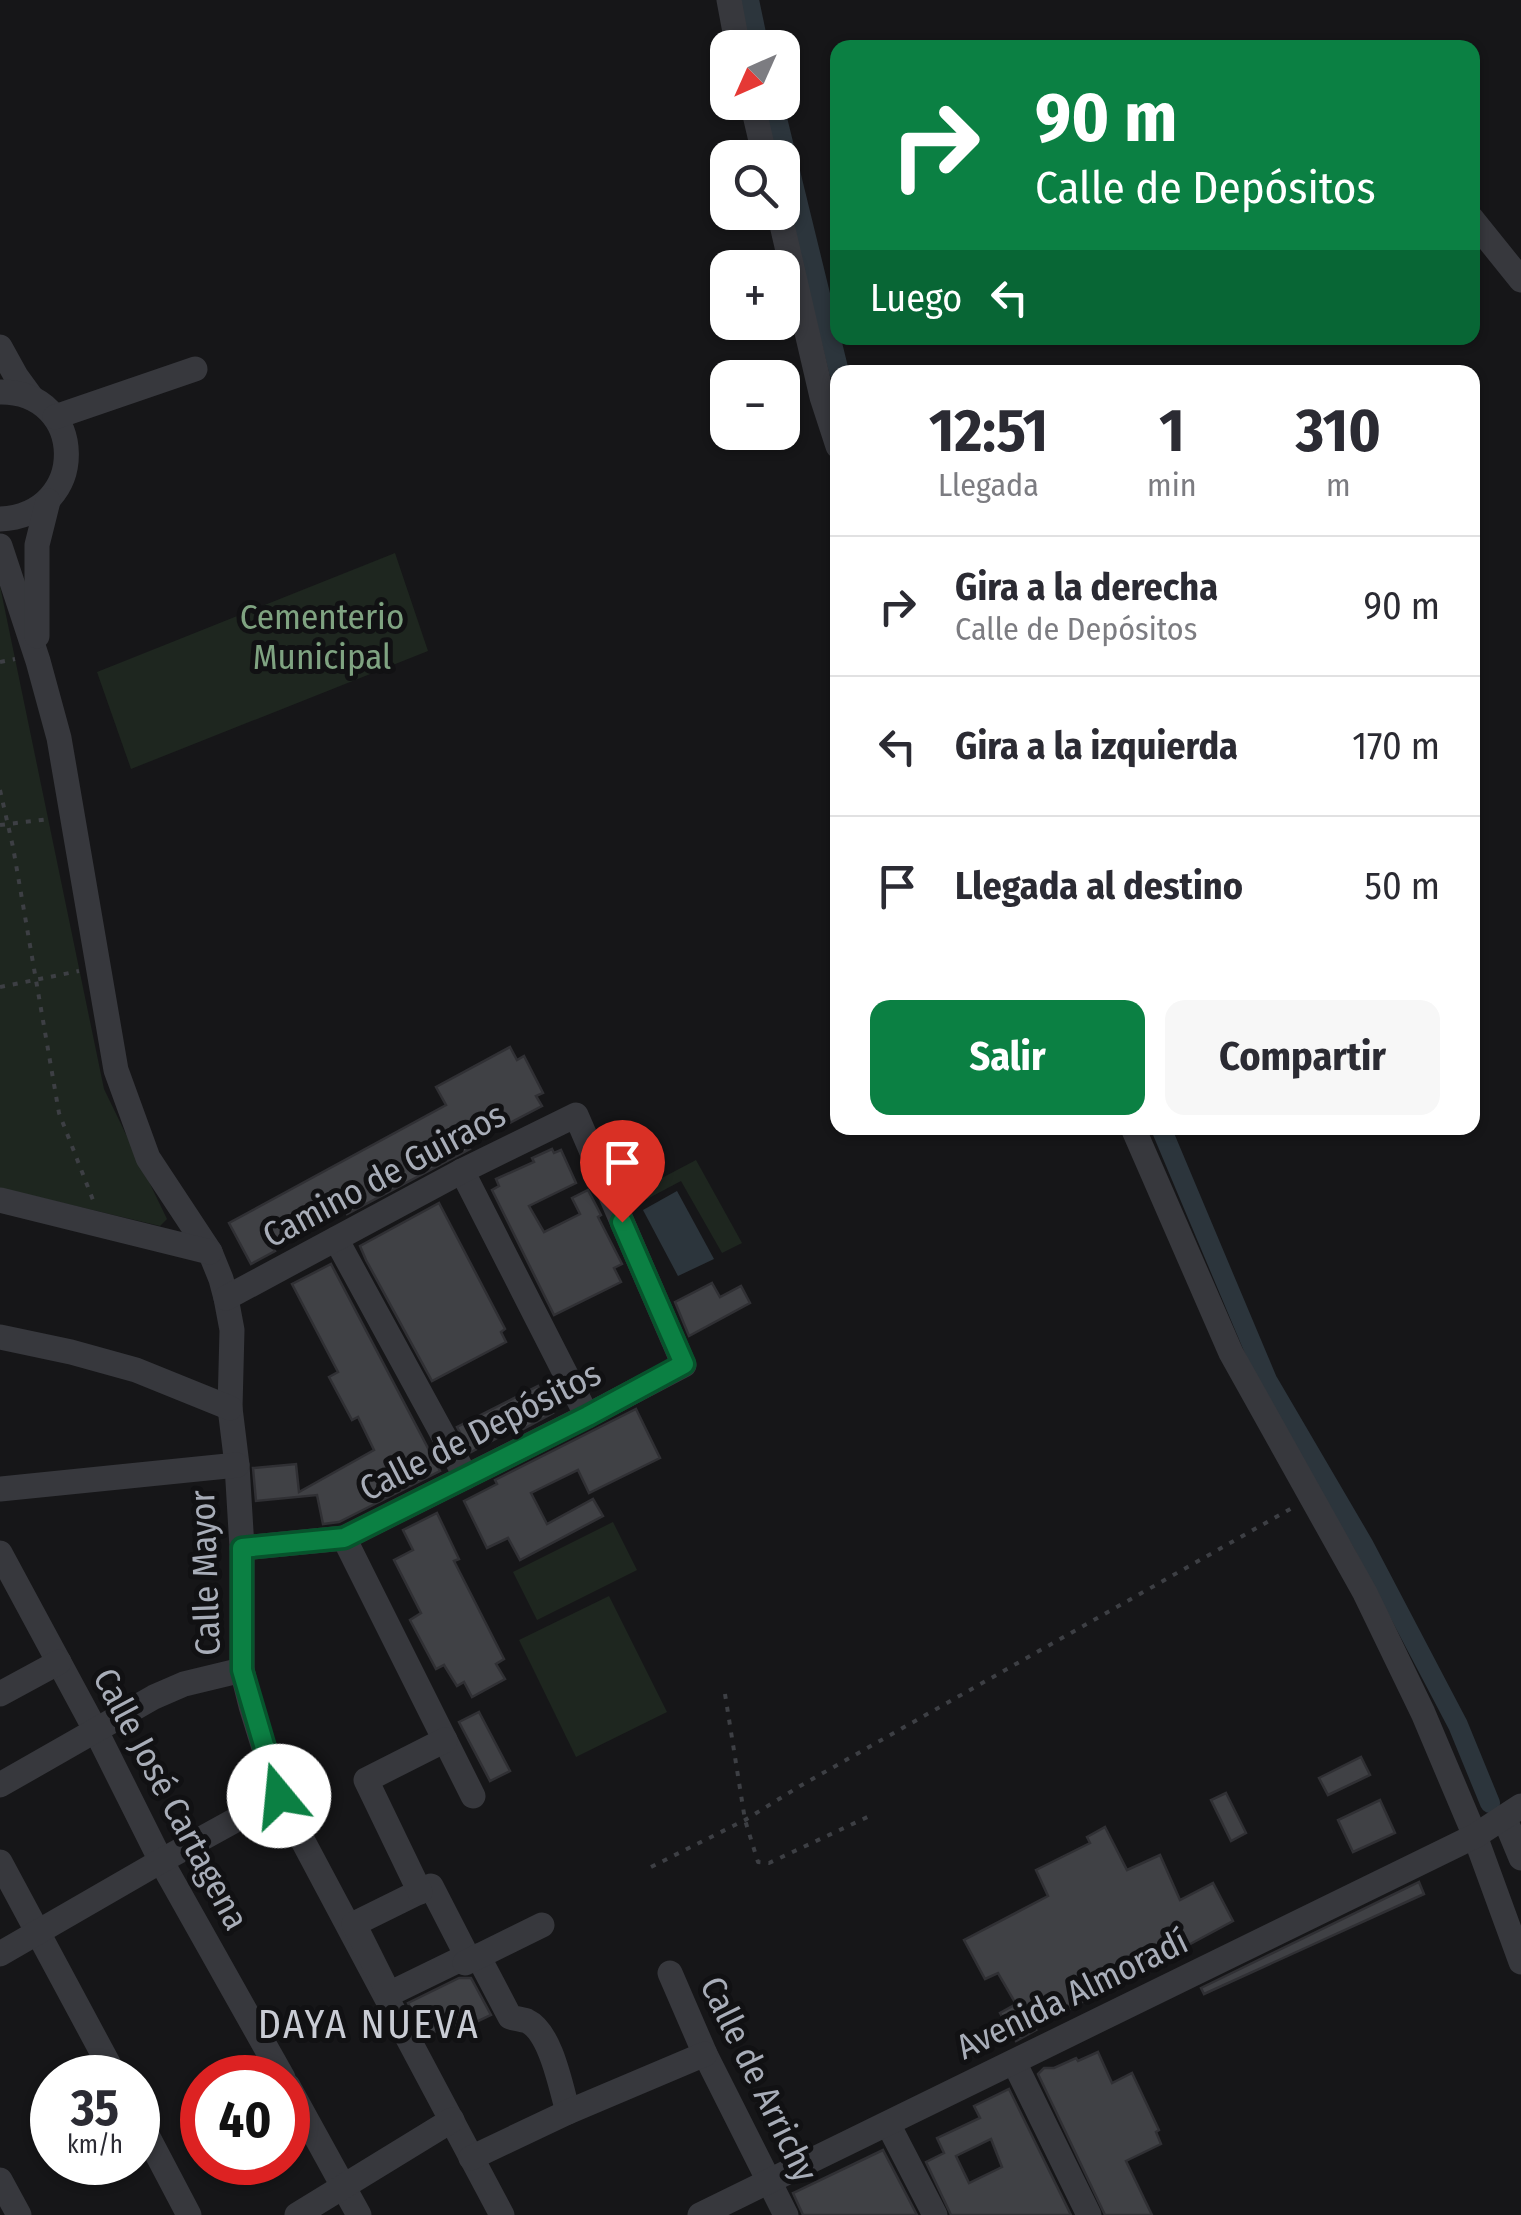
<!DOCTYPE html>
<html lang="es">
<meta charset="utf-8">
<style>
:root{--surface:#fff;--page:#f7f7f7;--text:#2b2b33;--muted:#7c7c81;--line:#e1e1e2;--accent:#0b8043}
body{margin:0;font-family:"Fira Sans Condensed",sans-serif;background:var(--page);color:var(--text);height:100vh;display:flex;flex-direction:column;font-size:38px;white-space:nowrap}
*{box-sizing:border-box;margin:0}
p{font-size:32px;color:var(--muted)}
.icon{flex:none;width:55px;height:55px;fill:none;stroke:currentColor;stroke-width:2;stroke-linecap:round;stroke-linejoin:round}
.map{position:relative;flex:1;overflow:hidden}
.drawer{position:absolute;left:830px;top:365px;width:650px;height:770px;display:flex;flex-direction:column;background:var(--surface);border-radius:20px;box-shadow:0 2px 8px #0004}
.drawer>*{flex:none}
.guide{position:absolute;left:830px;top:40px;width:650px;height:305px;border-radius:20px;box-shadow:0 2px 8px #0004;background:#0b8043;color:#fff;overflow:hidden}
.needle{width:65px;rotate:225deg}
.tools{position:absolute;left:710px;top:30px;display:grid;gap:20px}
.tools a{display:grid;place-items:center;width:90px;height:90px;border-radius:20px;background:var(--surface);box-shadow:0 2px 8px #0004;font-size:50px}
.speed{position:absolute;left:30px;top:2055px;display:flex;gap:20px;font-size:50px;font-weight:700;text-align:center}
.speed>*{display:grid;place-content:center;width:130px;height:130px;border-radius:50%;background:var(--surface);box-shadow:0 2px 8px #0004;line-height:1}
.speed small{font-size:25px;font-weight:400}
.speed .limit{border:15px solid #d22;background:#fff;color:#111}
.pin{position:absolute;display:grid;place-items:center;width:85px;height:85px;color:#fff;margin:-102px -42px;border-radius:50% 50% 50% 0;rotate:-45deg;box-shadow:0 0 10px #0007}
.pin .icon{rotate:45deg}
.me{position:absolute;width:110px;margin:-55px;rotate:343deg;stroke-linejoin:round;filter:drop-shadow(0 0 8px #0008)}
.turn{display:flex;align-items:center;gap:35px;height:210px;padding:0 40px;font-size:45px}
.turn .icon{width:130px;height:130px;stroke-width:2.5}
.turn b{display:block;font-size:70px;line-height:85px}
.then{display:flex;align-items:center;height:95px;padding:0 40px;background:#0003;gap:20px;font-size:38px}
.eta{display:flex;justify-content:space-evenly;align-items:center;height:170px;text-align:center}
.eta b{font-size:60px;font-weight:700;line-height:70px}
.primary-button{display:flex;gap:20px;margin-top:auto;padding:20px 40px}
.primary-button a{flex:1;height:115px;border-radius:20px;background:var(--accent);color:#fff;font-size:40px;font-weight:700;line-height:115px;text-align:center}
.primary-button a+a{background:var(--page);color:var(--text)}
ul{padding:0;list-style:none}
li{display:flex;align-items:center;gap:30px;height:140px;padding:0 40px;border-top:2px solid var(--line)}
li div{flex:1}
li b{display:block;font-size:38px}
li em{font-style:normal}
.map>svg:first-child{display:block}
.green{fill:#1e261f}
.water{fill:#2c353c}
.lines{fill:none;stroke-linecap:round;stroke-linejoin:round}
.canal{stroke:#2c353c;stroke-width:20}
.building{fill:#404145;stroke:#303034;stroke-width:2.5;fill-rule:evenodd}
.path{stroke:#3d3f44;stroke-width:4;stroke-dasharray:5 8;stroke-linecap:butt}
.minor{stroke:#37383d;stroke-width:25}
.route-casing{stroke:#07532c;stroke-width:25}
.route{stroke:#0b8043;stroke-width:18}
.labels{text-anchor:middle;stroke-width:10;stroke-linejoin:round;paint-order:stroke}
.park-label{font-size:35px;fill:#7fa381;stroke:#111113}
.street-label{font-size:35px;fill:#a8adb8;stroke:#111113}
.quarter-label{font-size:40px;letter-spacing:2.5px;fill:#c9ccd4;stroke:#111113}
</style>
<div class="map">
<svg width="1521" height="2215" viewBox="0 0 1521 2215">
<rect width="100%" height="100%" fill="#161618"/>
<!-- green -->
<g class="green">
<path d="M395,553l33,98 -297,118 -34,-97z"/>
<path d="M0,586l104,503 63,130 -7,7 -160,-38z"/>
<path d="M696,1160l46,83 -20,10 -41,-72 -34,18 -6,-10z"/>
<path d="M613,1522l24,48 -100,50 -24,-48z"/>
<path d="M609,1596l58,116 -91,45 -57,-117z"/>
</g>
<!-- water -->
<path class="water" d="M677,1191l37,68 -36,17 -35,-66z"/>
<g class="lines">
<!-- canal -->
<g class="canal">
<path d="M749,0l10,48"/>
<path d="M773,102l66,270"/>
<path d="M1161,1128l106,252 96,164 95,181 32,78"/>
</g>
</g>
<!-- building -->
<g class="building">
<path d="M510,1047l7,13 7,-4 19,37 -7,3 6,10 -74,39 2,4 -123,65 -6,-11 -34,18 3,7 -37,20 2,3 -24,13 -22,-41 217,-118 -10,-18z"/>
<path d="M552,1149l2,4 7,-3 15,33 -47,23 15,26 36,-18 -8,-16 16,-8 13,25 -3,2 24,47 -8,4 7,14 -67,33 -62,-125 7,-4 -3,-7 38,-17 -2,-4z"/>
<path d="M439,1203l66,126 -4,3 5,10 -74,39 -66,-121 -6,-14z"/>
<path d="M331,1264l109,207 -101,51 -16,2 -6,-29 -61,6 -3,-33 43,-4 3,28 75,-42 -16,-33 -6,3 -23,-43 9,-5 -46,-88z"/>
<path d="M712,1283l8,14 21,-11 9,17 -61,33 -14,-34z"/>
<path d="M538,1386l5,10 6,-3 8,15 -5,3 1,2 -41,22 -2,-4 -39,21 -14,-25z"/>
<path d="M636,1409l24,49 -71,35 -11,-23 -47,23 16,31 46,-25 10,17 -83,44 -12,-22 -21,10 -23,-47 33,-17 -2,-4z"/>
<path d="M437,1513l22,46 -5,2 50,98 -8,5 9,15 -33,18 -8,-15 -7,4 -13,-21 -8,4 -26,-49 11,-7 -27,-53 19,-10 -10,-20z"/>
<path d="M479,1712l31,59 -20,10 -31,-59z"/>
<path d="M1361,1757l9,18 -42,20 -9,-17z"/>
<path d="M1226,1793l20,40 -15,8 -20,-41z"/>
<path d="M1380,1800l15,33 -42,19 -15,-32z"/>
<path d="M1105,1827l22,43 33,-15 20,45 33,-17 20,38 -199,107 2,2 -20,11 -16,-28 16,-9 -18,-31 -13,6 -21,-39 84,-44 -12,-26 54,-27 -3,-6z"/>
<path d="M1419,1882l5,12 -220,100 -3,-6z"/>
<path d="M459,1978h12l20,37 -21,10 -2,-3 -21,10 -2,-5 -20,9 -17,-33z"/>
<path d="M1098,2052l14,31 20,-10 27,57 -3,2 5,12 -35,17 26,54h-47l-67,-141 6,-6h10l22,-10 2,3z"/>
<path d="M1009,2089l62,126h-120l-25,-53 18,-9 -7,-15 43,-20 -6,-12zM991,2139l11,28 -33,16 -13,-27z"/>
<path d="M883,2150l34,65h-114l-10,-22z"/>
</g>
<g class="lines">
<!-- path -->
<g class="path">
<path d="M0,662l15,-3"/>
<path d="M0,790l13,57 46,266 34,87"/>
<path d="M0,825l49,-6"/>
<path d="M0,987l79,-16"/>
<path d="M725,1694l20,126 13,42 11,1 105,-49"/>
<path d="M651,1867l94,-47 55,-34 492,-278"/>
</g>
<!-- minor -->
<g class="minor">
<path d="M729,0l9,48"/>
<path d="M752,102l13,56"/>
<path d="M779,212l43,185 16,49"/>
<path d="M1472,219l49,61"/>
<path d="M0,347l16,29 16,22"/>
<path d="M0,392c87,-1 90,123 0,127"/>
<path d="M55,417l140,-48"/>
<path d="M0,546l38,115 21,77 57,332 32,88 62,94 11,27 5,19 6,32 -2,78 7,57 5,83v122l9,36 28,90 223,419"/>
<path d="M37,636v-91l11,-44"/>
<path d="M1133,1128l98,225 134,240 58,120 52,123 46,126"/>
<path d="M462,1171l125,245"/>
<path d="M0,1200l210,52"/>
<path d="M336,1239l130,238"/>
<path d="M226,1298l236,-127 114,-56 108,250 -97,51 -243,122 -102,10"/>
<path d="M0,1337l71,15 65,18 94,38"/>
<path d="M0,1489l237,-24"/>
<path d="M344,1538l129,258"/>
<path d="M0,1553l96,178 65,130 122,217"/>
<path d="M0,1694l59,-32"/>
<path d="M0,1785l154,-88 30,-13 58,-14"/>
<path d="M1504,1817l17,41"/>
<path d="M0,1862l116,216"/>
<path d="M431,1886l36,70 -78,38 -35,-70z"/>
<path d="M420,1892l-54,-112 79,-40"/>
<path d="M0,1954l161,-93 118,-65"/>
<path d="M478,1956l32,61c3,1 15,3 17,4 24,11 34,67 41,91"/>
<path d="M465,1963l77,-38"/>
<path d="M670,1973l35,81 81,161"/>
<path d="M1014,2062l75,153"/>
<path d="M288,2086l71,129"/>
<path d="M138,2118l51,97"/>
<path d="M888,2124l47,91"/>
<path d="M471,2158l97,-46 137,-58"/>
<path d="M0,2180l19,35"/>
<path d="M297,2215l155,-95"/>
<path d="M700,2215l775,-379 46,-30"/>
</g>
</g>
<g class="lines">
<!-- route casing -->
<g class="route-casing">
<path id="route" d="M279,1796l-37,-126v-122l102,-10 244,-122 96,-52 -62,-142"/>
</g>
<!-- route -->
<use href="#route" class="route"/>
</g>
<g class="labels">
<!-- park labels -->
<g class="park-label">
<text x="322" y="629">Cementerio<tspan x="322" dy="40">Municipal</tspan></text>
</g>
<!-- street labels -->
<g class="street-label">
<text transform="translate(384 1175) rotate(-28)" y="12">Camino de Guiraos</text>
<text transform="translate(480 1431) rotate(-27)" y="12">Calle de Depósitos</text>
<text transform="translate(205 1573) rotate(-92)" y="12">Calle Mayor</text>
<text transform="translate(171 1799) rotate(62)" y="12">Calle José Cartagena</text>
<text transform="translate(1072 1994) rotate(-26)" y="12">Avenida Almoradí</text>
<text transform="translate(759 2079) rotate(64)" y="12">Calle de Arrichy</text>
</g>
<!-- quarter labels -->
<g class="quarter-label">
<text x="369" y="2038">DAYA NUEVA</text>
</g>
</g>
</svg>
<div class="tools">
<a><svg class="needle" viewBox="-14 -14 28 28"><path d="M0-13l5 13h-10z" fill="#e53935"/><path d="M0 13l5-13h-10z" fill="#7c7c81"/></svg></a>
<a><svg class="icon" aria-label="search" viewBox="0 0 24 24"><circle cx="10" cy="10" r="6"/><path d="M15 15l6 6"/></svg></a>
<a>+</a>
<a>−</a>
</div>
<div class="speed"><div>35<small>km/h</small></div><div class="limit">40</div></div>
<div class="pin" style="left:622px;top:1222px;background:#d93025"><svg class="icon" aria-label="arrive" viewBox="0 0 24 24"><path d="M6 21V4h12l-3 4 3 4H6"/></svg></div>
<svg class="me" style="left:279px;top:1796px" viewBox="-20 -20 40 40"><circle r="19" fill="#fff"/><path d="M0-13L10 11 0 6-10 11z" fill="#0b8043"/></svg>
<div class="guide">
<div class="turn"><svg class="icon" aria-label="right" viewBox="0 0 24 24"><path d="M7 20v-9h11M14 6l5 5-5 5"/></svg><div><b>90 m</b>Calle de Depósitos</div></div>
<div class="then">Luego<svg class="icon" aria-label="left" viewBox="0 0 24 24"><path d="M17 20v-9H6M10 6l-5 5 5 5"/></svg></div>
</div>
<section class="drawer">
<div class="eta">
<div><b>12:51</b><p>Llegada</p></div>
<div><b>1</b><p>min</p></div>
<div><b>310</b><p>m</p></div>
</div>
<ul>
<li><svg class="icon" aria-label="right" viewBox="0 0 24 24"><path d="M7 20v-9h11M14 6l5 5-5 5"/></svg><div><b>Gira a la derecha</b><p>Calle de Depósitos</p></div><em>90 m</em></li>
<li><svg class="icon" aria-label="left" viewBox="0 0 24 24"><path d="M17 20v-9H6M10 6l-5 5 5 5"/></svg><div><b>Gira a la izquierda</b></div><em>170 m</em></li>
<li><svg class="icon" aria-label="arrive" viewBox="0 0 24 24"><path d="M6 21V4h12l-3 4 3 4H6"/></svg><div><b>Llegada al destino</b></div><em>50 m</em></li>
</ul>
<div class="primary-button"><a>Salir</a><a>Compartir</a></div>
</section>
</div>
